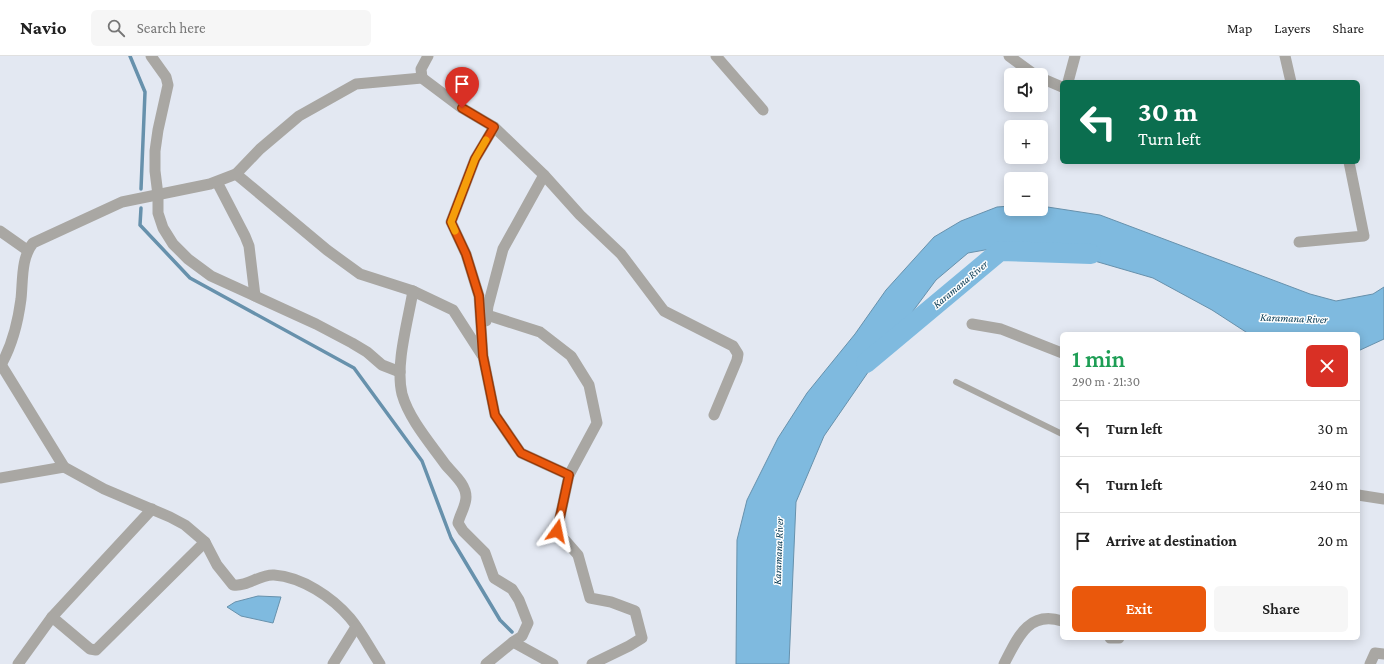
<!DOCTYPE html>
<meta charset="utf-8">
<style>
:root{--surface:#fff;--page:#f6f6f6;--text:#222;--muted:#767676;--line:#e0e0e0;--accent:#ea580c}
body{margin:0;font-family:"Crimson Pro",serif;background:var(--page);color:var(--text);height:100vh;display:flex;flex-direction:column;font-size:15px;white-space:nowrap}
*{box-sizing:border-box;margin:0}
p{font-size:13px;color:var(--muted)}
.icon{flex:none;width:22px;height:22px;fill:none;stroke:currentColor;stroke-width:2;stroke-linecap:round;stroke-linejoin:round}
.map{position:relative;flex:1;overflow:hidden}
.side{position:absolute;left:1060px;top:276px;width:300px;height:308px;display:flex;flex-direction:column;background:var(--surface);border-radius:6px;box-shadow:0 2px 10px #0003}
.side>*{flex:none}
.hud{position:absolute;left:1060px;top:24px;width:300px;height:84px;border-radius:6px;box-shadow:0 2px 10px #0003;background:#0b6e4f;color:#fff;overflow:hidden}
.controls{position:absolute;left:1004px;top:12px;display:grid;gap:8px}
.controls a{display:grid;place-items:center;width:44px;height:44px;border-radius:6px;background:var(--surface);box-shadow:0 2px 10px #0003;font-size:20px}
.pin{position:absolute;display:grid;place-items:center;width:34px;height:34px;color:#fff;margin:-41px -17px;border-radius:50% 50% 50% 0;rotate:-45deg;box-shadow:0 0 4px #0007}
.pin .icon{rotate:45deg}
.me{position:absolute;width:44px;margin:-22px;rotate:12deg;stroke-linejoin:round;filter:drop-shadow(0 0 3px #0008)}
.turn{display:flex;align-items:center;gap:14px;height:84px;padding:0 12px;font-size:18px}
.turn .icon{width:52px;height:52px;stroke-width:2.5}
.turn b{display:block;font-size:28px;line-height:34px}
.round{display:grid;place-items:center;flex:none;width:42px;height:42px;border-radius:6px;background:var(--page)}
.overview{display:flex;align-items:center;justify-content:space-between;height:68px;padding:0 12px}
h1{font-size:24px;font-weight:600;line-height:30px;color:#1e9e55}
.action{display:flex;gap:8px;margin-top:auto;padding:8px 12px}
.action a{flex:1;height:46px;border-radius:6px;background:var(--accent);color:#fff;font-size:16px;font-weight:600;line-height:46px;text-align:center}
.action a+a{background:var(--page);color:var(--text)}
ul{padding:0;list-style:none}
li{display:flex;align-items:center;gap:12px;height:56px;padding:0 12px;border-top:1px solid var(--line)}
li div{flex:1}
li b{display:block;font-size:15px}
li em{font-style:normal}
header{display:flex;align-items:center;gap:24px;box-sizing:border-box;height:56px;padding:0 20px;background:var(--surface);border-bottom:1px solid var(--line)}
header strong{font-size:19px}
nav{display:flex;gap:22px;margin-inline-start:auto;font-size:14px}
.search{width:280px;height:36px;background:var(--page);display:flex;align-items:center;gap:10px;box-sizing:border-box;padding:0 14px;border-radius:6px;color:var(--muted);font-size:15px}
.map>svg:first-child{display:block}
.water{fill:#7fbadf;stroke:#6791ac}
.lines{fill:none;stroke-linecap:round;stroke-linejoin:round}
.stream{stroke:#6791ac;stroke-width:3.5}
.river{stroke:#7fbadf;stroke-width:20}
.service{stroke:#a9a7a3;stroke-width:6}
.minor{stroke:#a9a7a3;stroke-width:11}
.route-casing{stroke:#983908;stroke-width:10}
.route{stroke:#ea580c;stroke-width:7}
.slow{stroke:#f59e0b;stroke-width:7}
.labels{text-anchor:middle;stroke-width:3;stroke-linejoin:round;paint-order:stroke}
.water-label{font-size:11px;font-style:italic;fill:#03364f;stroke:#fff}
</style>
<header>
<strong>Navio</strong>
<div class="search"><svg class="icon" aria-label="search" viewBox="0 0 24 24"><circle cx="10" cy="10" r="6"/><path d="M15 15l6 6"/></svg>Search here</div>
<nav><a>Map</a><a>Layers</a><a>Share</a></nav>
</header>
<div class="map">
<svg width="1384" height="608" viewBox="0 0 1384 608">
<rect width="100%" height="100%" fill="#e3e8f2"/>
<!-- water -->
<g class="water">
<path d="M1011,150v3h30v-3l59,9 210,79 26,7 37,-7 11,-7v52l-26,12v-17h-109l-37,-24 -59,-32 -79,-23 -56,-11 -50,9 -32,27 -63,85 -49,71 -28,66 -7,162h-53l1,-124 10,-40 31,-62 29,-45 48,-59 31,-44 48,-53 27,-16 36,-14z"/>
<path d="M258,540l23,1 -8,26 -32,-7 -14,-9 8,-5z"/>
</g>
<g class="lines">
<!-- stream -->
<g class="stream">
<path d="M130,0l15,36 -4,97"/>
<path d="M141,152l-1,17 50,53 164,90 68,93 29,77 49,82 12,12"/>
</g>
<!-- river -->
<path class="river" d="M866,307l134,-112 91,3"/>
<!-- service -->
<path class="service" d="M956,326l106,52"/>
<!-- minor -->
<g class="minor">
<path d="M151,0l15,21 2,8 -10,45 -3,21v20l3,24v18l5,15 10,16 15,15 23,17 105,48 36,19 15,9 15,13 18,7"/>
<path d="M716,0l47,54"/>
<path d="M1009,0l26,19"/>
<path d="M1285,0l6,26"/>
<path d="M422,22l-1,-9 7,-13"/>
<path d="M1041,22l21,9"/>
<path d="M1068,26l7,-26"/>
<path d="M494,71l-19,32 -24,63 15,32 13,42 4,60 12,59 26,38 48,22 -12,56 21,24 12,43 21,4 24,9 7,27 -13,8 -37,18"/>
<path d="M236,118l91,76 33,24 53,17 40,19 29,45"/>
<path d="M217,126l28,54 4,10 6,50"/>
<path d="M0,175l27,19"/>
<path d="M1299,186l65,-6 -15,-74"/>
<path d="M413,235c-5,30 -18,74 -11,103 7,25 28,49 43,70 8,10 21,20 21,33 0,9 -6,17 -8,26l5,8 22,22 9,25 18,11 7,11 9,23 -6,13 -9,6"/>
<path d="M487,259l53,17 31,24 18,29 8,38 -28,52"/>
<path d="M486,265l2,-15 15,-57 41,-74"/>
<path d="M972,268l29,5 61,24"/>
<path d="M0,307l64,104 40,22 66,28 15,8 20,17 12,23 16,20c15,2 26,-11 41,-10 28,2 58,22 76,43 11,13 20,31 30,46"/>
<path d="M2,307c11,-20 16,-41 19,-64 2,-19 0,-41 12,-56l89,-41 88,-18 26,-10 24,-25 39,-33 57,-32 66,-6 40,30 32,19 50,48 36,40 41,39 43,57 69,35 5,8 -1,6 -23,55"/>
<path d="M0,422l64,-11"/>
<path d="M1358,439l26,4"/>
<path d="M52,561l38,32 6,1 109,-108"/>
<path d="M1110,582h9"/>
<path d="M18,608l34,-47 100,-108"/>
<path d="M333,608l23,-37"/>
<path d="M486,608l27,-22 40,22"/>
<path d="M1004,608c13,-25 24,-54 58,-43"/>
<path d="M1370,608l5,-11 9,1"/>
</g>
</g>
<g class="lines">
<!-- route casing -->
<g class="route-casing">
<path id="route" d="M462,52l32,19 -19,32 -24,63 15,32 13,42 4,60 12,59 26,38 48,22 -12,56"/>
</g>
<!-- route -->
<use href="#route" class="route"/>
<!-- slow -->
<path class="slow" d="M455,175l-4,-9 24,-63 11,-19"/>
</g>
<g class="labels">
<!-- water labels -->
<g class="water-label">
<text transform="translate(960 228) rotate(-40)" y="4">Karamana River</text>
<text transform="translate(1294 262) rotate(2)" y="4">Karamana River</text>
<text transform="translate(778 495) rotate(-88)" y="4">Karamana River</text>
</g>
</g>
</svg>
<div class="controls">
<a><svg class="icon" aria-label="sound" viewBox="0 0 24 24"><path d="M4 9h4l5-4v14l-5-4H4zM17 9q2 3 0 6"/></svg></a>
<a>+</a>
<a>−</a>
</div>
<div class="pin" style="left:462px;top:52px;background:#d93025"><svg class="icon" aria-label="arrive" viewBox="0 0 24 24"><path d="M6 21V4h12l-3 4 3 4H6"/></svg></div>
<svg class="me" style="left:557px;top:475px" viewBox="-20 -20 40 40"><path d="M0-17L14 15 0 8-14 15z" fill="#ea580c" stroke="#fff" stroke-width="4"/></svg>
<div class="hud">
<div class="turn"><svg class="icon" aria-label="left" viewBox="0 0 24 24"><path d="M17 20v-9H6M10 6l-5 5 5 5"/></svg><div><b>30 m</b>Turn left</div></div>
</div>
<section class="side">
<div class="overview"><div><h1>1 min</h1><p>290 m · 21:30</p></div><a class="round" style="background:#d93025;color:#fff"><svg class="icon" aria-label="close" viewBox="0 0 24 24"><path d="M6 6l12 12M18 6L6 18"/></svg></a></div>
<ul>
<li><svg class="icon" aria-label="left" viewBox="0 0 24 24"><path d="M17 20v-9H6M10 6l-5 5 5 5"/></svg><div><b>Turn left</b></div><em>30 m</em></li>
<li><svg class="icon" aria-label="left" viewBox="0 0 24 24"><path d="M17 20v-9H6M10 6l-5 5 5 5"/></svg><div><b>Turn left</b></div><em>240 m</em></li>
<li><svg class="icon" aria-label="arrive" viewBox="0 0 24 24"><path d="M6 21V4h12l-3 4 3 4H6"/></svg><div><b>Arrive at destination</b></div><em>20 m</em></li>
</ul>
<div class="action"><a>Exit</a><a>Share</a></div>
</section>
</div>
